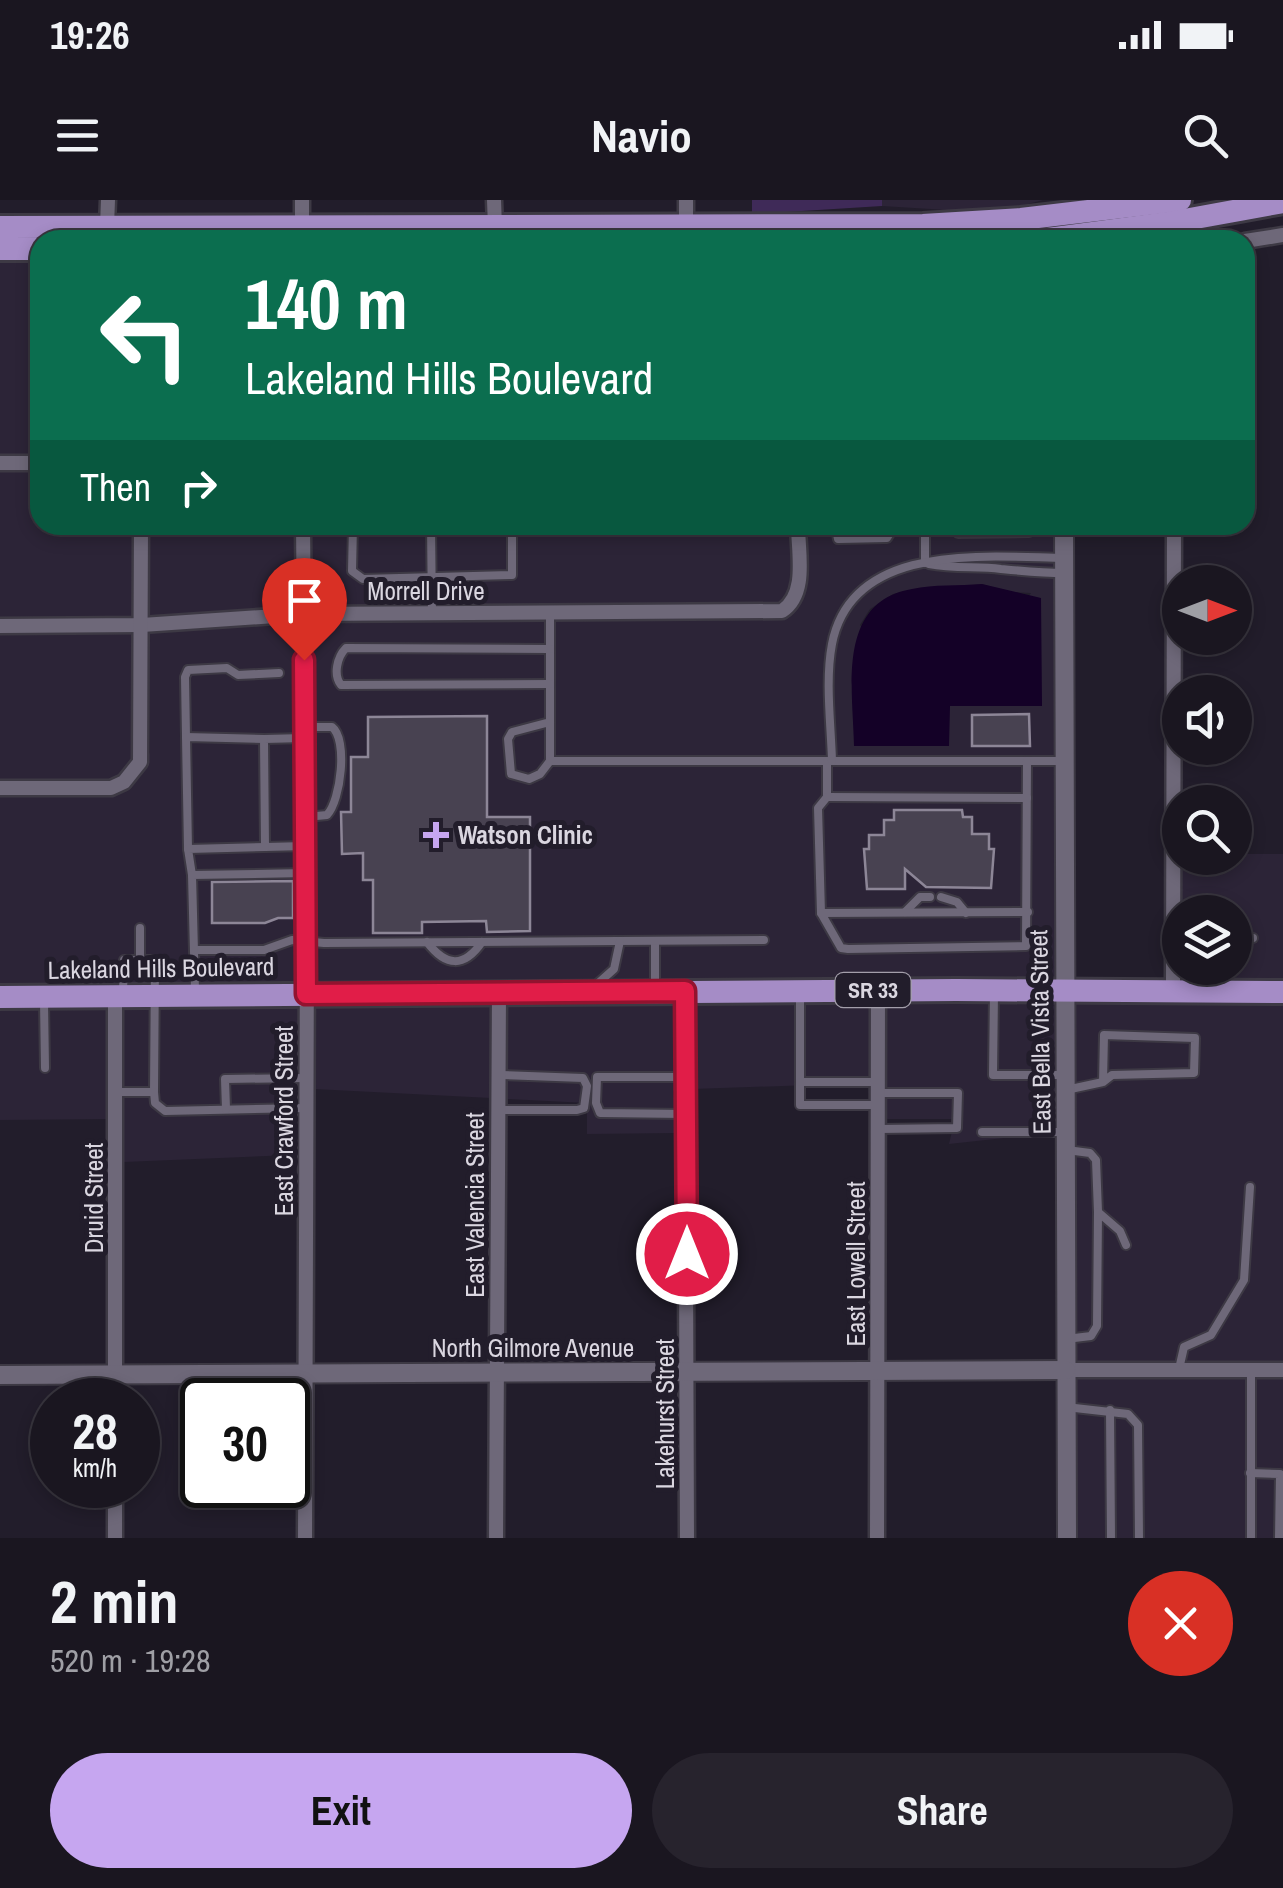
<!DOCTYPE html>
<meta charset="utf-8">
<style>
:root{--surface:#1a1620;--page:#27232d;--text:#f1f3f6;--muted:#9f9fa5;--line:#38353e;--accent:#c6a6f0}
body{margin:0;font-family:"Archivo Narrow",sans-serif;background:var(--page);color:var(--text);height:100vh;display:flex;flex-direction:column;font-size:38px;white-space:nowrap}
*{box-sizing:border-box;margin:0}
p{font-size:32px;color:var(--muted)}
.icon{flex:none;width:55px;height:55px;fill:none;stroke:currentColor;stroke-width:2;stroke-linecap:round;stroke-linejoin:round}
.map{position:relative;height:1338px;overflow:hidden}
.details{display:flex;flex-direction:column;background:var(--surface);flex:1}
.details>*{flex:none}
.banner{position:absolute;left:30px;top:30px;width:1225px;height:305px;border-radius:30px;box-shadow:0 5px 15px #0003,0 0 0 2px var(--line);background:#0b6e4f;color:#fff;overflow:hidden}
.needle{width:65px;rotate:90deg}
.tools{position:absolute;left:1162px;top:365px;display:grid;gap:20px}
.tools a{display:grid;place-items:center;width:90px;height:90px;border-radius:50%;background:var(--surface);box-shadow:0 5px 15px #0003,0 0 0 2px var(--line);font-size:50px}
.speed{position:absolute;left:30px;top:1178px;display:flex;gap:20px;font-size:50px;font-weight:700;text-align:center}
.speed>*{display:grid;place-content:center;width:130px;height:130px;border-radius:50%;background:var(--surface);box-shadow:0 5px 15px #0003,0 0 0 2px var(--line);line-height:1}
.speed small{font-size:25px;font-weight:400}
.speed .limit{border:5px solid #111;border-radius:15px;background:#fff;color:#111}
.pin{position:absolute;display:grid;place-items:center;width:85px;height:85px;color:#fff;margin:-102px -42px;border-radius:50% 50% 50% 0;rotate:-45deg;box-shadow:0 0 10px #0007}
.pin .icon{rotate:45deg}
.me{position:absolute;width:110px;margin:-55px;rotate:0deg;stroke-linejoin:round;filter:drop-shadow(0 0 8px #0008)}
.turn{display:flex;align-items:center;gap:35px;height:210px;padding:0 50px;font-size:45px}
.turn .icon{width:130px;height:130px;stroke-width:2.5}
.turn b{display:block;font-size:70px;line-height:85px}
.then{display:flex;align-items:center;height:95px;padding:0 50px;background:#0003;gap:20px;font-size:38px}
.round{display:grid;place-items:center;flex:none;width:105px;height:105px;border-radius:52px;background:var(--page)}
.overview{display:flex;align-items:center;justify-content:space-between;height:170px;padding:0 50px}
h1{font-size:60px;font-weight:700;line-height:75px}
.action{display:flex;gap:20px;margin-top:auto;padding:20px 50px}
.action a{flex:1;height:115px;border-radius:60px;background:var(--accent);color:#111;font-size:40px;font-weight:700;line-height:115px;text-align:center}
.action a+a{background:var(--page);color:var(--text)}
.status{display:flex;justify-content:space-between;align-items:center;height:70px;padding:0 50px;background:var(--surface);direction:ltr}
.status svg{height:28px;fill:currentColor}
header{display:flex;justify-content:space-between;align-items:center;height:130px;padding:0 50px;background:var(--surface);font-size:45px;font-weight:700}
.map>svg:first-child{display:block}
.built{fill:#2c2437;fill-rule:evenodd}
.green{fill:#3f2a58}
.water{fill:#140127}
.building{fill:#484251;stroke:#8d8697;stroke-width:2.5}
.lines{fill:none;stroke-linecap:round;stroke-linejoin:round}
.service-casing{stroke:#3d3944;stroke-width:12}
.minor-casing{stroke:#3d3944;stroke-width:19}
.tertiary-casing{stroke:#3d3944;stroke-width:22}
.primary-casing{stroke:#3d3944;stroke-width:28}
.service{stroke:#6e6879;stroke-width:8}
.minor{stroke:#6e6879;stroke-width:14}
.tertiary{stroke:#6e6879;stroke-width:18}
.primary{stroke:#a58cc6;stroke-width:22}
.route-casing{stroke:#92132f;stroke-width:25}
.route{stroke:#e11d48;stroke-width:18}
.poi-dot{fill:#c6a6f0;stroke:#221d2b;stroke-width:4}
.labels{text-anchor:middle;stroke-width:10;stroke-linejoin:round;paint-order:stroke}
.shield{fill:#221d2b;stroke:#a39eaa;stroke-width:2.5}
.shield-label{font-size:22px;font-weight:bold;fill:#dad6e0}
.street-label{font-size:25px;fill:#dad6e0;stroke:#221d2b}
.poi-label{font-size:25px;font-weight:bold;fill:#dad6e0;stroke:#221d2b;text-anchor:start}
</style>
<div class="status"><b>19:26</b><svg viewBox="0 0 49 12"><path d="M0 12V9h3v3zM5 12V6h3v6zM10 12V3h3v9zM15 12V0h3v12zM26 1h20v11H26zM47 4h2v5h-2z"/></svg></div>
<header><svg class="icon" aria-label="menu" viewBox="0 0 24 24"><path d="M4 6h16M4 12h16M4 18h16"/></svg>Navio<svg class="icon" aria-label="search" viewBox="0 0 24 24"><circle cx="10" cy="10" r="6"/><path d="M15 15l6 6"/></svg></header>
<div class="map">
<svg width="1283" height="1338" viewBox="0 0 1283 1338">
<rect width="100%" height="100%" fill="#221d2b"/>
<!-- built -->
<g class="built">
<path d="M882,0h161l-48,13 -113,-7z"/>
<path d="M0,55l40,1v201h-40z"/>
<path d="M0,270h40v55h93l1,93 -134,2z"/>
<path d="M148,325h148v83l-147,10z"/>
<path d="M311,325h480v60l-7,17 -5,3 -468,2z"/>
<path d="M805,325h252v459l-743,3 -3,-367 472,-2 10,-4 11,-19zM982,384l26,8 23,1 -82,113v39l-89,-120 10,-16 23,-15z"/>
<path d="M297,421l2,366 -299,4v-196l114,-1 13,-6 14,-12 9,-24 -1,-121z"/>
<path d="M134,431l-1,129 -13,17 -23,5h-97v-149z"/>
<path d="M1235,654h48v132l-103,-1v-17h55v-56h-55l1,-54h54z"/>
<path d="M678,797v93l-5,1 5,42 -91,1v-31l-81,-4v-100z"/>
<path d="M692,797h179v123l-3,-37 -175,6z"/>
<path d="M886,797h171l2,135 -110,12 6,-25h-69z"/>
<path d="M1072,797l211,2v364h-210z"/>
<path d="M491,799v99l-177,-9v-89z"/>
<path d="M299,800v88h-6v67l-169,7 -1,-159z"/>
<path d="M108,803l2,116 -110,1v-116z"/>
<path d="M1073,1176h210v162h-209z"/>
</g>
<!-- green -->
<path class="green" d="M752,0h130v6l-130,8z"/>
<!-- water -->
<path class="water" d="M982,384l59,14 1,108h-92l-1,40h-95c-1,-57 -18,-144 58,-157 22,-5 47,-3 70,-5z"/>
<!-- building -->
<g class="building">
<path d="M1029,514l1,32h-58v-31z"/>
<path d="M487,516v101h43v114l-43,1 -1,-11 -64,1v11h-49v-53h-10v-27l-21,1 -1,-42h10v-55h17v-40z"/>
<path d="M894,610h68l1,7h9v17h17v15h5l-3,39 -65,-1 -21,-18v20h-38l-3,-40h5v-14h15v-15h10z"/>
<path d="M293,681v37h-15l-13,5h-53v-41z"/>
</g>
<g class="lines">
<!-- service casing -->
<g class="service-casing">
<g id="service">
<path d="M353,325l-1,46 11,8 149,-4v-50"/>
<path d="M431,325l1,89"/>
<path d="M835,325l3,14 49,-1 8,-13"/>
<path d="M925,325v38"/>
<path d="M953,325l5,8 71,-1 -1,-7"/>
<path d="M929,364c25,5 47,2 72,5 21,2 41,4 63,4"/>
<path d="M550,414v147l-10,13 -11,5 -18,-5 -3,-35 4,-7 38,-10"/>
<path d="M550,484l-209,1c-8,-10 -4,-28 5,-37l204,1"/>
<path d="M305,527h27c16,12 9,73 -5,88l-21,2"/>
<path d="M186,537l-1,-60 3,-7 39,-2 11,7 41,-2"/>
<path d="M305,538l-41,1 1,108 41,-1"/>
<path d="M550,561h515"/>
<path d="M827,561v36l-9,11 3,105 20,35 7,1 178,-3 1,-185"/>
<path d="M832,561c-1,-37 -7,-80 0,-117 20,-103 155,-87 233,-86"/>
<path d="M827,597l200,1"/>
<path d="M188,649l-2,-112 78,2"/>
<path d="M192,675l-4,-26 77,-2"/>
<path d="M941,697l16,5 9,11"/>
<path d="M905,712l15,-15h10"/>
<path d="M821,713l207,-1"/>
<path d="M1235,738h18"/>
<path d="M655,741v46"/>
<path d="M427,742c19,25 37,26 55,0"/>
<path d="M194,750h70l28,-10 32,3 440,-3"/>
<path d="M140,760v-32"/>
<path d="M595,786l19,-17 6,-28"/>
<path d="M195,790l-3,-115 114,-2"/>
<path d="M123,792l1,-32h31l-1,132 1,11 10,8 141,-3"/>
<path d="M994,792l-1,83h72"/>
<path d="M800,795v110h78"/>
<path d="M44,801l1,67"/>
<path d="M685,877h-88l-1,26 4,10 86,1"/>
<path d="M800,882h79"/>
<path d="M1066,890l37,-8 9,-7 82,-2 1,-35 -91,-3 -1,47"/>
<path d="M117,892h37"/>
<path d="M879,893h79l-1,35 -78,1"/>
<path d="M226,909l-1,-30 81,-1"/>
<path d="M498,910h79l7,-2 3,-22 -4,-8 -83,-3"/>
<path d="M982,932h84"/>
<path d="M1067,950l23,3 6,7 2,52"/>
<path d="M1066,1139l25,-3 6,-10 1,-114 22,19 6,14"/>
<path d="M1179,1169l5,-22 27,-12 33,-55 6,-93"/>
<path d="M1251,1169v169"/>
<path d="M1066,1207l62,7 10,11 1,113"/>
<path d="M1110,1210l1,128"/>
<path d="M1250,1273l30,1 -1,64"/>
</g>
</g>
<!-- minor casing -->
<g class="minor-casing">
<g id="minor">
<path d="M302,0v27"/>
<path d="M494,0l1,27"/>
<path d="M686,0v25"/>
<path d="M107,26l1,-26"/>
<path d="M1245,41l38,-6"/>
<path d="M0,263h40"/>
<path d="M303,325l4,416 -2,597"/>
<path d="M0,426l142,-1 162,-11 478,-3c26,-17 16,-59 16,-86"/>
<path d="M0,588h111l13,-6 16,-20 1,-237"/>
<path d="M685,791l2,547"/>
<path d="M1173,791l1,-466"/>
<path d="M115,796v404"/>
<path d="M1066,1170h217"/>
<path d="M115,1338v-53"/>
<path d="M496,1338l3,-546"/>
<path d="M877,1338l1,-548"/>
</g>
</g>
<!-- tertiary casing -->
<g class="tertiary-casing">
<g id="tertiary">
<path d="M1064,325l3,1013"/>
<path d="M0,1175l1066,-5"/>
</g>
</g>
<!-- primary casing -->
<g class="primary-casing">
<g id="primary">
<path d="M0,27l923,-2 98,-6 159,-19"/>
<path d="M1040,40l128,-17 115,-21"/>
<path d="M0,49h40"/>
<path d="M0,797l956,-7 327,2"/>
</g>
</g>
<!-- service -->
<use href="#service" class="service"/>
<!-- minor -->
<use href="#minor" class="minor"/>
<!-- tertiary -->
<use href="#tertiary" class="tertiary"/>
<!-- primary -->
<use href="#primary" class="primary"/>
</g>
<g class="lines">
<!-- route casing -->
<g class="route-casing">
<path id="route" d="M304,460l2,334 379,-3 2,263"/>
</g>
<!-- route -->
<use href="#route" class="route"/>
</g>
<!-- markers -->
<path class="poi-dot" d="M431 620h10v10h10v10h-10v10h-10v-10h-10v-10h10z"/>
<g class="labels">
<!-- shield labels -->
<rect class="shield" x="835.5" y="773" width="75" height="34" rx="8"/>
<g class="shield-label">
<text x="873" y="798">SR 33</text>
</g>
<!-- street labels -->
<g class="street-label">
<text x="426" y="400">Morrell Drive</text>
<text transform="translate(161 768) rotate(-1)" y="9">Lakeland Hills Boulevard</text>
<text transform="translate(1040 832) rotate(-91)" y="9">East Bella Vista Street</text>
<text transform="translate(284 921) rotate(-90)" y="9">East Crawford Street</text>
<text transform="translate(94 998) rotate(-90)" y="9">Druid Street</text>
<text transform="translate(475 1005) rotate(-90)" y="9">East Valencia Street</text>
<text transform="translate(856 1064) rotate(-90)" y="9">East Lowell Street</text>
<text x="533" y="1157">North Gilmore Avenue</text>
<text transform="translate(665 1214) rotate(-90)" y="9">Lakehurst Street</text>
</g>
<!-- poi labels -->
<g class="poi-label">
<text x="458" y="644">Watson Clinic</text>
</g>
</g>
</svg>
<div class="tools">
<a><svg class="needle" viewBox="-14 -14 28 28"><path d="M0-13l5 13h-10z" fill="#e53935"/><path d="M0 13l5-13h-10z" fill="#9f9fa5"/></svg></a>
<a><svg class="icon" aria-label="sound" viewBox="0 0 24 24"><path d="M4 9h4l5-4v14l-5-4H4zM17 9q2 3 0 6"/></svg></a>
<a><svg class="icon" aria-label="search" viewBox="0 0 24 24"><circle cx="10" cy="10" r="6"/><path d="M15 15l6 6"/></svg></a>
<a><svg class="icon" aria-label="layers" viewBox="0 0 24 24"><path d="M12 4l9 5-9 5-9-5zM3 14l9 5 9-5"/></svg></a>
</div>
<div class="speed"><div>28<small>km/h</small></div><div class="limit">30</div></div>
<div class="pin" style="left:304px;top:460px;background:#d93025"><svg class="icon" aria-label="arrive" viewBox="0 0 24 24"><path d="M6 21V4h12l-3 4 3 4H6"/></svg></div>
<svg class="me" style="left:687px;top:1054px" viewBox="-20 -20 40 40"><circle r="17" fill="#e11d48" stroke="#fff" stroke-width="3"/><path d="M0-11L8 9 0 5-8 9z" fill="#fff"/></svg>
<div class="banner">
<div class="turn"><svg class="icon" aria-label="left" viewBox="0 0 24 24"><path d="M17 20v-9H6M10 6l-5 5 5 5"/></svg><div><b>140 m</b>Lakeland Hills Boulevard</div></div>
<div class="then">Then<svg class="icon" aria-label="right" viewBox="0 0 24 24"><path d="M7 20v-9h11M14 6l5 5-5 5"/></svg></div>
</div>
</div>
<section class="details">
<div class="overview"><div><h1>2 min</h1><p>520 m · 19:28</p></div><a class="round" style="background:#d93025;color:#fff"><svg class="icon" aria-label="close" viewBox="0 0 24 24"><path d="M6 6l12 12M18 6L6 18"/></svg></a></div>
<div class="action"><a>Exit</a><a>Share</a></div>
</section>
